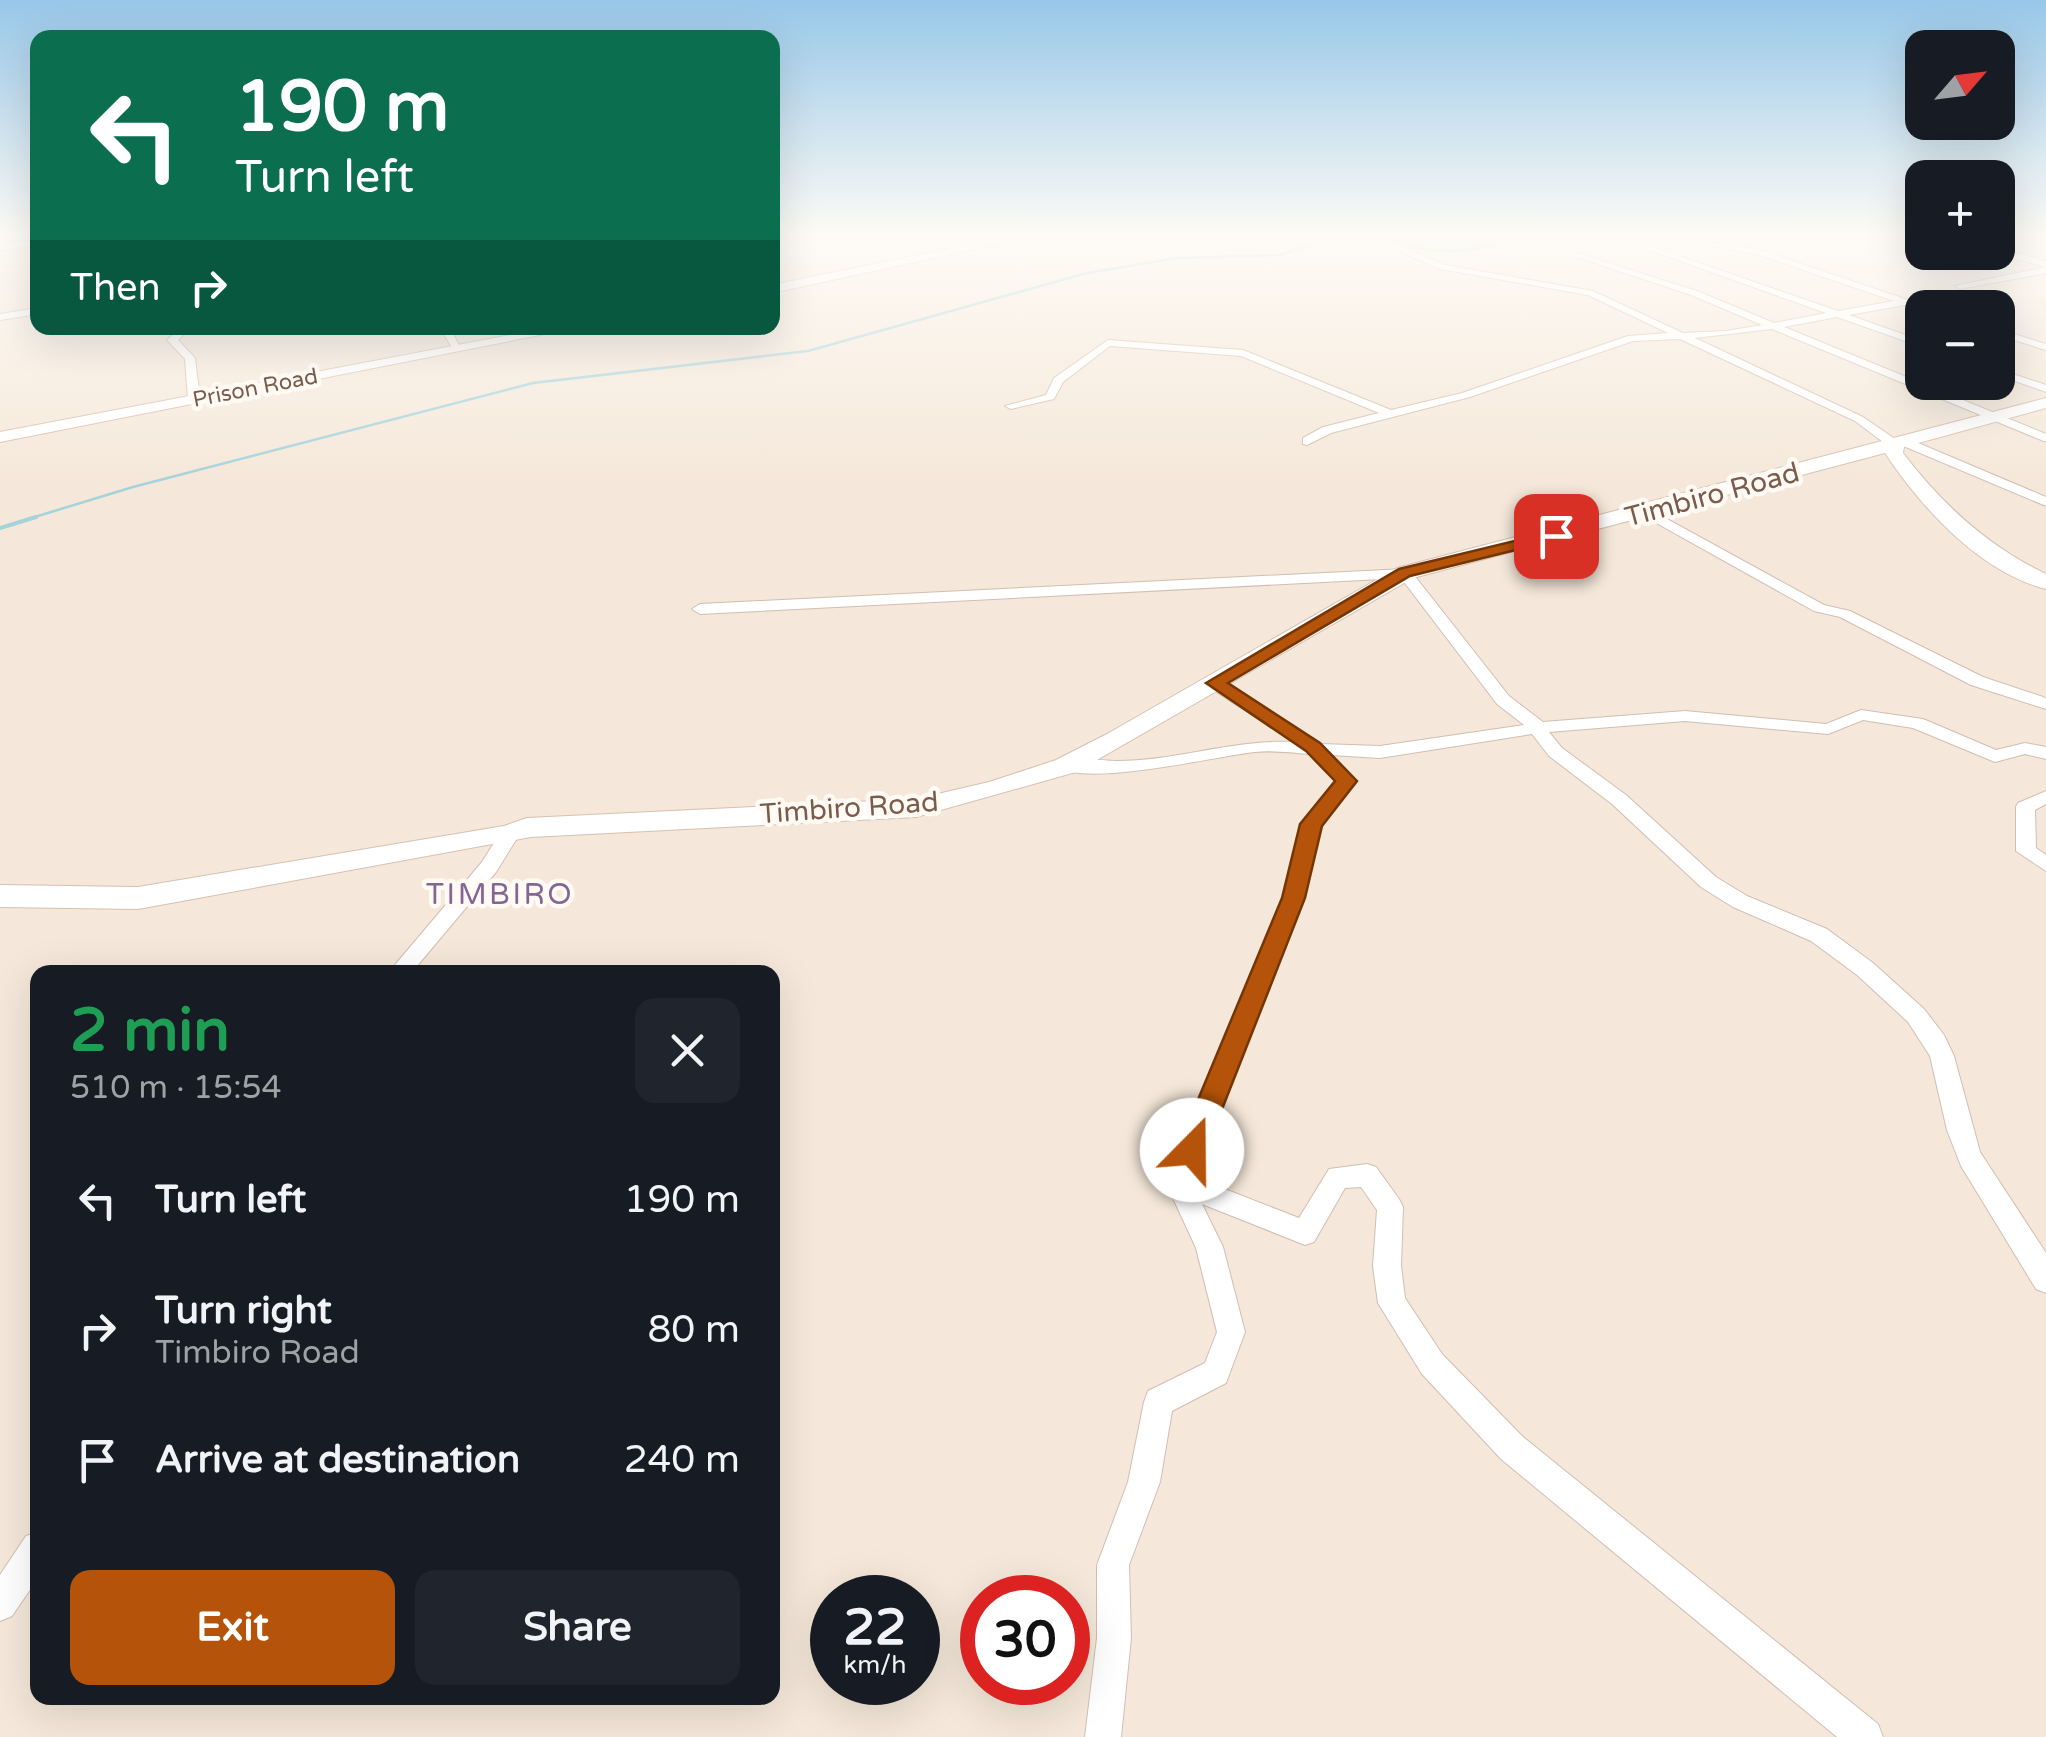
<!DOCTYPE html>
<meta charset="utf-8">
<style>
:root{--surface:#171b24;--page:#20242c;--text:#f1f3f6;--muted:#9ea1a6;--accent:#b45309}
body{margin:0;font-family:"Varela Round",sans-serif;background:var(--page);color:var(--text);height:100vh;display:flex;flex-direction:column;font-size:38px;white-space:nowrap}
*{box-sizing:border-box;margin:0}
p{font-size:32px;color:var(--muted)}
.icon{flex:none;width:55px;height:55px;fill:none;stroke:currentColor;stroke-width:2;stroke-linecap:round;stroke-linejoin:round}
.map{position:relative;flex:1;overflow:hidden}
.details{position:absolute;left:30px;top:965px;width:750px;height:740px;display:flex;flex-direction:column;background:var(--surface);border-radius:20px;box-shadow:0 10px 40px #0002}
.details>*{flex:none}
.top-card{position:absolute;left:30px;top:30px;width:750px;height:305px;border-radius:20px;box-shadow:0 10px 40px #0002;background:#0b6e4f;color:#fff;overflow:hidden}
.needle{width:65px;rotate:62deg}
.controls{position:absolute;left:1905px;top:30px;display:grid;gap:20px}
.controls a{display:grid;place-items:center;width:110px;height:110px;border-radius:20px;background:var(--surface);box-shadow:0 10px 40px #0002;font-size:50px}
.speed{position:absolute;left:810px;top:1575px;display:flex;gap:20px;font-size:50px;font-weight:700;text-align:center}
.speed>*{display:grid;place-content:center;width:130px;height:130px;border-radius:50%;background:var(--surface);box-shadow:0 10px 40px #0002;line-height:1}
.speed small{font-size:25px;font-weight:400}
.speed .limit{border:15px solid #d22;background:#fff;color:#111}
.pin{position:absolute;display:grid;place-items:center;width:85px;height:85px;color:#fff;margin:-42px;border-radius:20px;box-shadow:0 5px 15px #0006}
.me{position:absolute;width:110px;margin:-55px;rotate:22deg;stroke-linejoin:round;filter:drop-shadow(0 0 8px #0008)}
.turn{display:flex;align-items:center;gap:35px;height:210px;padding:0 40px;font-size:45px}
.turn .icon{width:130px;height:130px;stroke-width:2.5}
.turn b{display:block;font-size:70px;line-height:85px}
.then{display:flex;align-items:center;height:95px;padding:0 40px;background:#0003;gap:20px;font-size:38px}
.round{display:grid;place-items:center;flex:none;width:105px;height:105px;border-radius:20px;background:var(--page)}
.summary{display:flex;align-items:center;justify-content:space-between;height:170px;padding:0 40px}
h1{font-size:60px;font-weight:800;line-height:75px;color:#1e9e55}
.cta{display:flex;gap:20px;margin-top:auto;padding:20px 40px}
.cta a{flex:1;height:115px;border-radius:20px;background:var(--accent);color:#fff;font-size:40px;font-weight:800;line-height:115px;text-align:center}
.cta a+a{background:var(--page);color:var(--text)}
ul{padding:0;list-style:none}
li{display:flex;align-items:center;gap:30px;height:130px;padding:0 40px}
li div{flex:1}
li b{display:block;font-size:38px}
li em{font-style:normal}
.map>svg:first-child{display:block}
.residential{fill:#f5e8da;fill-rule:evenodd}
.water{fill:#bfe3e8;stroke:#a5d3da;stroke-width:2.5}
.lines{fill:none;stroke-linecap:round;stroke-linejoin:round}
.stream-far1{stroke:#a5d3da;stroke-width:2.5}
.stream{stroke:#a5d3da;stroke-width:4}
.street-casing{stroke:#d1beb0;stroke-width:2}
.secondary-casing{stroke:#d6c0b0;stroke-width:2}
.street{fill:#fff;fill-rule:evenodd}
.secondary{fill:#fff;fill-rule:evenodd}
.route{fill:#b45309;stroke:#753606;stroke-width:2.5}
.labels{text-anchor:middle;stroke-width:9;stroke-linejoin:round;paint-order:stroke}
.far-street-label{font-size:22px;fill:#7a5c4d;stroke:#fffaf3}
.street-label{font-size:28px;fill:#7a5c4d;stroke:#fffaf3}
.neighbourhood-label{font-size:30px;letter-spacing:2.5px;fill:#846695;stroke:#fffaf3}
</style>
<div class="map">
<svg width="2046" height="1737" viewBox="0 0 2046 1737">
<rect width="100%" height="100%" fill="#fdf6ec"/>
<!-- residential -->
<path class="residential" d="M0,236h37l1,92h734l1,-92h1149v16h76v-16h48v1501h-2046zM1922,308h76v74h-76zM38,972h734v726h-734zM832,1598h86v84h-86zM982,1598h86v84h-86z"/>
<!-- water -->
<path class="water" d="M1378,236h162c-65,13 -96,26 -162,0z"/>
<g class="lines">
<!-- stream-far1 -->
<path class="stream-far1" d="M28,519l105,-32 400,-104 275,-32 279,-78 91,-15 102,-3 53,-19"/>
<!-- stream -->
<path class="stream" d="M0,528l36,-11"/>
<!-- street casing -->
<g class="street-casing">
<g id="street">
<path d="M959,236h11l15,9 -7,2z"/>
<path d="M1364,236h12l69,29 148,26 90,42 43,-2 36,-6 -71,-30 -117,-39v-4l123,39 77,32 52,-10 -191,-68 7,-2 196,68 56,-10 -141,-48 -51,-8 4,-3 51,7 169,57 -4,5 -17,-6 -56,10 73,26v6l-85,-30 -53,10 262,107v8l-274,-113 -77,9 168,79 32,22 9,-2 142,60v9l-145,-61 -10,3 -36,-27 -175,-82 -47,2 -163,56 -139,36 -24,12 -4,-1v-6l20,-11 56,-14 -138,-57 -131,-10 -47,36 -9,17 -43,10 -6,-3 41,-11 8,-17 54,-38 135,10 148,60 71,-17 166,-57 40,-3 -80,-38 -148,-26z"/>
<path d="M38,240v5l-38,5v-6z"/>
<path d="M1998,248l48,13v6l-51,-14z"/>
<path d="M2046,267v6l-86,16 -5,-3z"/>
<path d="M38,308v6l-38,6v-6z"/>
<path d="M180,328h10l-12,12 17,18 5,41 -6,3 -6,-3 -3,-40 -18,-19z"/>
<path d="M440,328h10l11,21h-8z"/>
<path d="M1998,329l48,15v6l-48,-15z"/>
<path d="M1998,369l48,16v7l-48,-17z"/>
<path d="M1647,508l177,97 26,6 133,66 63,21v11l-75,-24 -131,-68 -26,-6 -172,-96 -2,-3z"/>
<path d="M1405,569l5,1 99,126 34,26 142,-11 141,13 35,-14 62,9 73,31 29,-7 21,4v12l-21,-5 -30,8 -82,-34 -50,-8 -35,14 -143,-13 -136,11 13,16 64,47 90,82 31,19 80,33 46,34 51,46 20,26 10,21 26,96 66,101v40l-10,-4 -75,-123 -14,-36 -17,-74 -22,-34 -51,-47 -46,-34 -78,-34 -32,-20 -89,-83 -63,-48 -17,-22 -152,24 -49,-3 24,26 -35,44 -17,73 -109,279 105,41 30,-49 38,-5 9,3 23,32 4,8 -2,59 4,32 37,56 81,83 355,287 5,13h-46l-336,-278 -79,-85 -44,-71 -5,-37 4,-56 -16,-23 -16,1 -31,54 -9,3 -103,-41 21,43 22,85 -19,51 -54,28 -12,71 -31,83 2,73 -10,99h-36l12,-99v-73l31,-83 16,-80 4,-11 57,-28 12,-31 -21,-84 -30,-65 117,-285 18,-74 35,-43 -26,-27c-18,-1 -37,-4 -55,-2 -38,4 -172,36 -198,14 13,-11 42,-5 60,-5 59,0 117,-22 177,-19l-85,-55 -2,-4 8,-5 105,66 60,2 144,-21 -27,-21 -96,-126 -701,36 -8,-5 8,-5z"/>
<path d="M2046,791v13l-11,6 1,38 10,7v16l-30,-20v-44l2,-4z"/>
<path d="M509,828l10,7 -23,37 -84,100h-23l93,-110 20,-32z"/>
<path d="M38,1532v46l-26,38 -12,5v-46l26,-39z"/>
</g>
</g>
<!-- secondary casing -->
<g class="secondary-casing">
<g id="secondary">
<path d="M1010,236h25l-263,57v-8z"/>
<path d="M547,328h28l-575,114v-10z"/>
<path d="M2046,398v10l-142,39 -1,6c39,51 84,93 143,121v15c-67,-17 -125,-82 -161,-136l-472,125 -337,194 -160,45 -385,20 -393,72 -138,-2v-22l138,2 366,-61 23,-8 389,-19 73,-17 67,-22 51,-26 290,-166z"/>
</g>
</g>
<!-- street -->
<use href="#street" class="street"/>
<!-- secondary -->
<use href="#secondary" class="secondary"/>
</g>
<!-- sky -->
<linearGradient id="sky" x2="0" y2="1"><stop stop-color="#97c7e8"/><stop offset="0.49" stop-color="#fefbf6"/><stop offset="1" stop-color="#fefbf6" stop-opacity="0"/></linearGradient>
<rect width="2046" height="479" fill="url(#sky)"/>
<!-- route -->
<path class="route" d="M1556,531l5,2v6l-151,37 -182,107 92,60 37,38 -35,45 -17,72 -99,252 -4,9 -10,4 -11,-4 -4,-9 105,-252 18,-74 35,-43 -29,-30 -100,-68 193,-114z"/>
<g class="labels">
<!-- far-street labels -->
<g class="far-street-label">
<text transform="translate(255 387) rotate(-11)" y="8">Prison Road</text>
</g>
<!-- street labels -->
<g class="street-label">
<text transform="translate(1712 494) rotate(-15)" y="10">Timbiro Road</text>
<text transform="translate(849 807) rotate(-4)" y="10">Timbiro Road</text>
</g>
<!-- neighbourhood labels -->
<g class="neighbourhood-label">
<text x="500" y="904">TIMBIRO</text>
</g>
</g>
</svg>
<div class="controls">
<a><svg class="needle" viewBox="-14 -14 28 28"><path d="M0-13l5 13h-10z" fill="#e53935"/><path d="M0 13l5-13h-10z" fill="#9ea1a6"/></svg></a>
<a>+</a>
<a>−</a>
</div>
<div class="speed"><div>22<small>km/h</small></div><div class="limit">30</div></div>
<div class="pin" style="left:1556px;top:536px;background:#d93025"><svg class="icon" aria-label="arrive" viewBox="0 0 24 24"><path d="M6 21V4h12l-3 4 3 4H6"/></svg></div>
<svg class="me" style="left:1192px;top:1150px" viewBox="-20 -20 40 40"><circle r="19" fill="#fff"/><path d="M0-13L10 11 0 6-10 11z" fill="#b45309"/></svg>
<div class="top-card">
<div class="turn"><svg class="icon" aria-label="left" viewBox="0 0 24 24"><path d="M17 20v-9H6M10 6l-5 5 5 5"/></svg><div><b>190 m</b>Turn left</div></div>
<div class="then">Then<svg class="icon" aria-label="right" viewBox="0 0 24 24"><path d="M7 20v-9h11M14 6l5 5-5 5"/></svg></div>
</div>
<section class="details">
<div class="summary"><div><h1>2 min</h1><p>510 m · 15:54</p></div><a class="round"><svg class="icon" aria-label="close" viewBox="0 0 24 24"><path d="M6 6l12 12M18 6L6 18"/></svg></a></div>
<ul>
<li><svg class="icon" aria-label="left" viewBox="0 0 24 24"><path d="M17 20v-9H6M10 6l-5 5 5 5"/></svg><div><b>Turn left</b></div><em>190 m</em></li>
<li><svg class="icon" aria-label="right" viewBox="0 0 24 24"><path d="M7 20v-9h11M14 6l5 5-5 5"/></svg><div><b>Turn right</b><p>Timbiro Road</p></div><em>80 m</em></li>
<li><svg class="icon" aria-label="arrive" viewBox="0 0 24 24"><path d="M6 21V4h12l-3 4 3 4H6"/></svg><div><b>Arrive at destination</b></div><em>240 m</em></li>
</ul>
<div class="cta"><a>Exit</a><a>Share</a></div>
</section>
</div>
